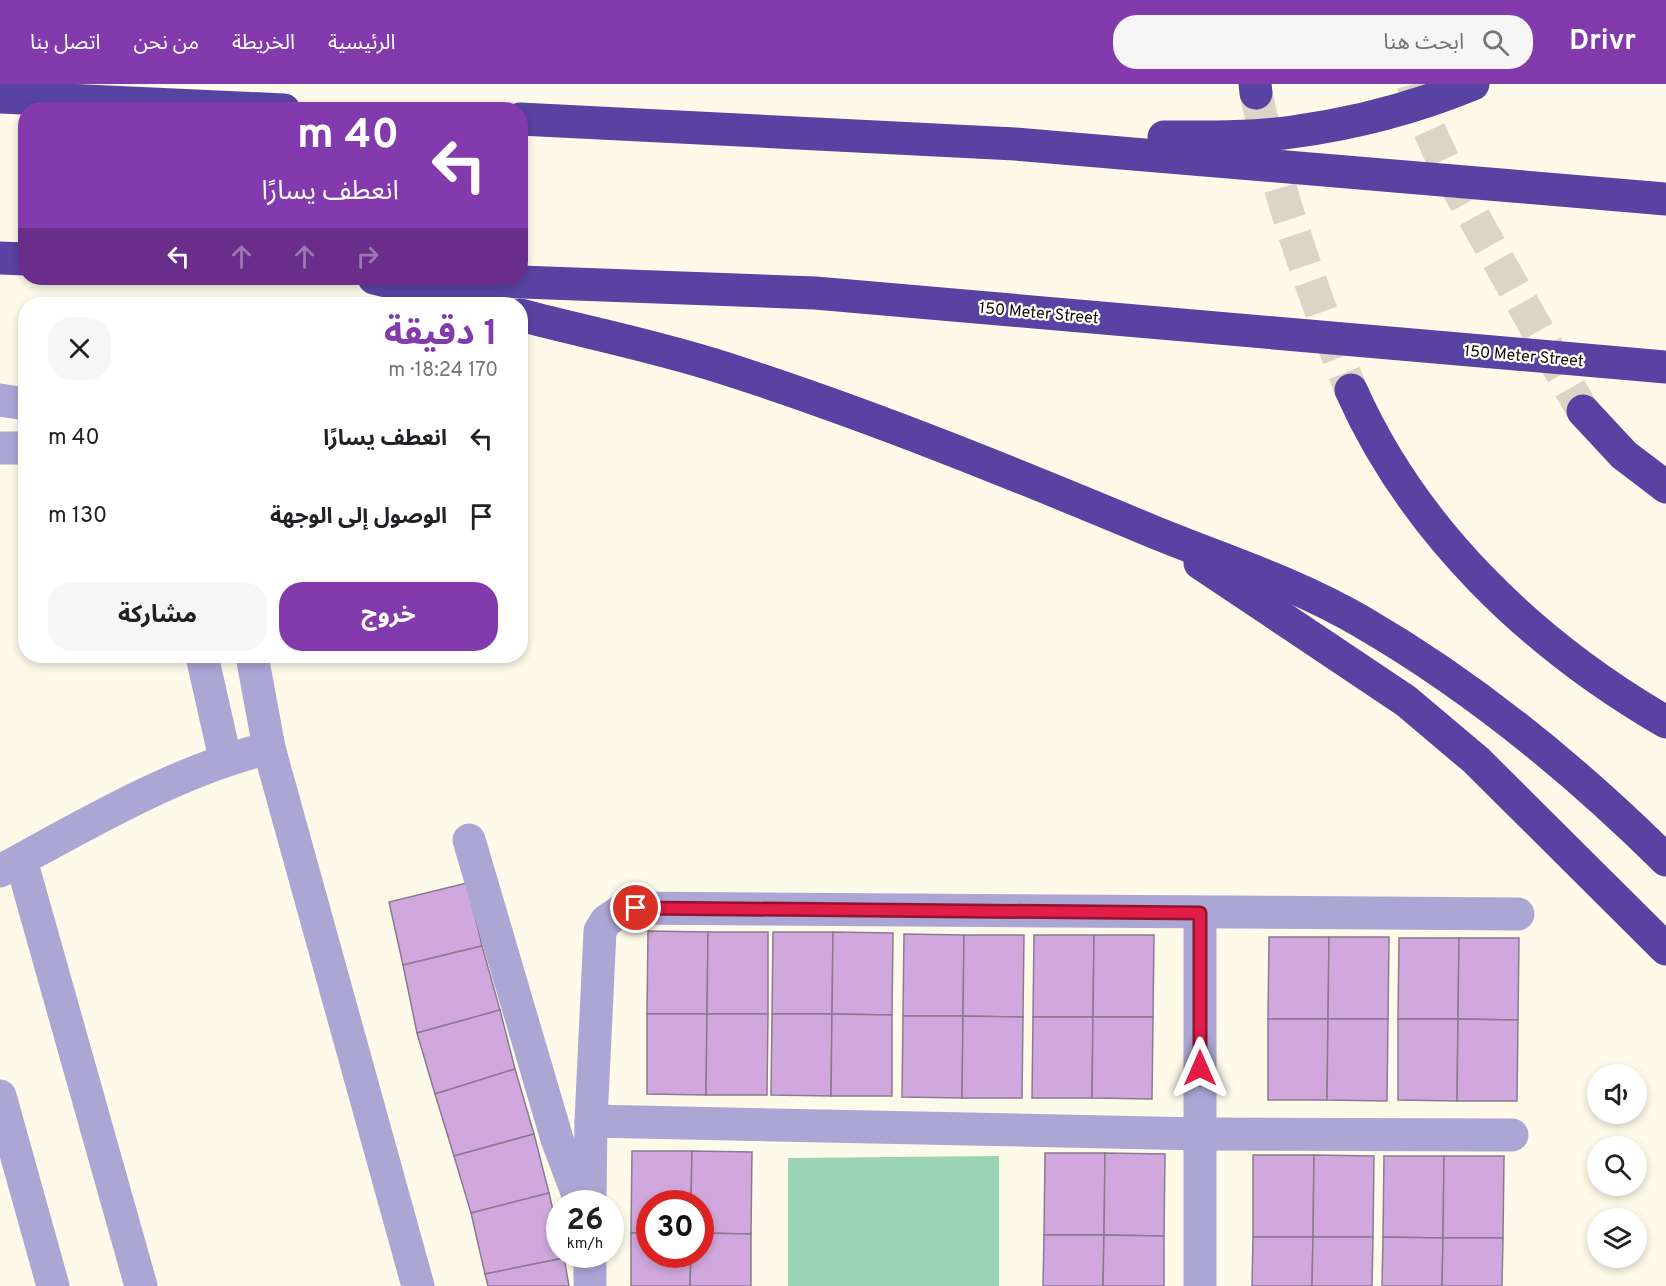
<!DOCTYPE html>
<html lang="ar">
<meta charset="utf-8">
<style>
:root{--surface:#fff;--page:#f6f6f6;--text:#202124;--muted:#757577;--accent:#833aac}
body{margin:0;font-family:Overpass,"Noto Sans Arabic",sans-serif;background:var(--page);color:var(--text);direction:rtl;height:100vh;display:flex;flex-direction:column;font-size:22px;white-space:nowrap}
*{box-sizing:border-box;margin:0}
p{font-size:20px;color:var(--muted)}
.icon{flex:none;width:33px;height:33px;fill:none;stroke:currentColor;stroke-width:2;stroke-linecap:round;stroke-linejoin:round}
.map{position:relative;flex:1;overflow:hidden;direction:ltr}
.drawer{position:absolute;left:18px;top:213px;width:510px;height:366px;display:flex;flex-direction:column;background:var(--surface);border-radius:24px;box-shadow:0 3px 9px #0003;direction:rtl}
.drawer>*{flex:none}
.guide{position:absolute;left:18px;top:18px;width:510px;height:183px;border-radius:24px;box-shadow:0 3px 9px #0003;direction:rtl;background:#833aac;color:#fff;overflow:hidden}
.fabs{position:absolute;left:1587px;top:980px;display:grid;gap:12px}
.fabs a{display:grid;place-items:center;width:60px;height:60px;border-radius:50%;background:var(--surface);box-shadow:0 3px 9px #0003;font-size:30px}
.speed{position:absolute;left:546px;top:1106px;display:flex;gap:12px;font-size:30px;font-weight:700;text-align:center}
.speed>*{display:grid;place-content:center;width:78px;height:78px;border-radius:50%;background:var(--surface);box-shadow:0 3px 9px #0003;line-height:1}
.speed small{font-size:15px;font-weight:400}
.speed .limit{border:9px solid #d22;background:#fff;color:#111}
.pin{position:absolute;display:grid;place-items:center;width:51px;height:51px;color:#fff;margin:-26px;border:3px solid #fff;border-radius:50%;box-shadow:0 2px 6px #0007}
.me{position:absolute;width:66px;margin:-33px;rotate:0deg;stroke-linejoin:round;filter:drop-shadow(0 0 4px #0008)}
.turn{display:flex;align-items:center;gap:21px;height:126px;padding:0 30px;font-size:27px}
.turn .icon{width:78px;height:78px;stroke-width:2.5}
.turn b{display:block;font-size:42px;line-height:51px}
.lanes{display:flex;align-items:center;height:57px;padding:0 30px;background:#0003;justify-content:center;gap:30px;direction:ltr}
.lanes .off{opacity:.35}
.round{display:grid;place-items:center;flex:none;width:63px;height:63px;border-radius:24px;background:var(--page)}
.head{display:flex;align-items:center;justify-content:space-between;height:102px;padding:0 30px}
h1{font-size:36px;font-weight:700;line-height:45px;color:var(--accent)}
.action{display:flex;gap:12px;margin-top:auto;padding:12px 30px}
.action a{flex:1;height:69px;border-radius:24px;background:var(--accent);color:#fff;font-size:24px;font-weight:700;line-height:69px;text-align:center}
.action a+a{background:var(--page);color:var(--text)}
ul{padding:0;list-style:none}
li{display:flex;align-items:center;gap:18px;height:78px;padding:0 30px}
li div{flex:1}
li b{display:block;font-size:22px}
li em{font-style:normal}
header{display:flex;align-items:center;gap:36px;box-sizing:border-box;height:84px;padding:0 30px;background:var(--accent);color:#fff}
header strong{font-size:28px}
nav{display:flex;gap:33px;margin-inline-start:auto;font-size:21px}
.search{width:420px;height:54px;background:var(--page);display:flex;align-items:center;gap:15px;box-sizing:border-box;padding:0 21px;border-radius:24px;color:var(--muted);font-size:22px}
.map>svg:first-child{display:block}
.green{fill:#9ad4b4}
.building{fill:#d1a8dd;stroke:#8b7a90;stroke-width:1.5}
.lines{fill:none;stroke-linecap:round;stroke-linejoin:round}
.highway-tunnel{stroke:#dad6c7;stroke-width:33;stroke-dasharray:33 16;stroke-linecap:butt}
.minor{stroke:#aba6d4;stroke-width:33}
.highway{stroke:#5843a2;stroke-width:33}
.route-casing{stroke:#92132f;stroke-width:15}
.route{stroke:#e11d48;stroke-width:10}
.labels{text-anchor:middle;stroke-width:4.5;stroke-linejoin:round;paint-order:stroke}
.street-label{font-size:16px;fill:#0f0c04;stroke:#fff}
</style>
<header>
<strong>Drivr</strong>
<div class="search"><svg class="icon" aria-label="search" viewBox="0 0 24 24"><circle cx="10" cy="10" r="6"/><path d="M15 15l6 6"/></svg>ابحث هنا</div>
<nav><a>الرئيسية</a><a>الخريطة</a><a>من نحن</a><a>اتصل بنا</a></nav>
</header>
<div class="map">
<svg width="1666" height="1202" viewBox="0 0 1666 1202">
<rect width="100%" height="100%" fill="#fefae9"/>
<!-- green -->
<path class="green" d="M999,1072v130h-211v-128z"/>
<!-- building -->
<g class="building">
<path d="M467,799l15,63 -79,19 -14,-63z"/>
<path d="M648,847l60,1 -1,82h-60z"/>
<path d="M708,848h60v82h-61z"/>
<path d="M773,848h60l-1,82h-60z"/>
<path d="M833,848l60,1 -1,82 -60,-1z"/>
<path d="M904,850l60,1 -1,81h-60z"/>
<path d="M964,851h60l-1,82 -60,-1z"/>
<path d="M1034,851h60l-1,82h-60z"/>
<path d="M1094,851h60l-1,82h-60z"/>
<path d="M1269,853h60l-1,82h-60z"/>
<path d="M1329,853h60l-1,82h-60z"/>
<path d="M1399,854h60l-1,81h-60z"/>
<path d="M1459,854h60l-1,82 -60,-1z"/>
<path d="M482,862l18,64 -83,23 -14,-68z"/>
<path d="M500,926l15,59 -80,25 -18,-61z"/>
<path d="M647,930h60l-1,81 -59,-1z"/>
<path d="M707,930h61l-1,81h-61z"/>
<path d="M772,930h60l-1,82 -60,-1z"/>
<path d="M832,930l60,1v81h-61z"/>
<path d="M903,932h60l-1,82 -60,-1z"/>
<path d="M963,932l60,1 -1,81h-60z"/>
<path d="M1033,933h60l-1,81h-60z"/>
<path d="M1093,933h60l-1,82 -60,-1z"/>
<path d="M1268,935h60l-1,81h-59z"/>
<path d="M1328,935h60l-1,82 -60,-1z"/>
<path d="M1398,935h60l-1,82 -59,-1z"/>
<path d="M1458,935l60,1 -1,81h-60z"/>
<path d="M515,985l19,65 -80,22 -19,-62z"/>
<path d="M534,1050l15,59 -78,20 -17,-57z"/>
<path d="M632,1067h60l-1,52h-41v30h-19z"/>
<path d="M692,1067l60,1 -1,82 -51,-1v-30h-9z"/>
<path d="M1045,1069h60l-1,82h-60z"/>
<path d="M1105,1069l60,1 -1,82 -60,-1z"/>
<path d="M1253,1071h61l-1,82h-60z"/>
<path d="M1314,1071l60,1 -1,81h-60z"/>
<path d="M1384,1072h60l-1,82 -60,-1z"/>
<path d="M1444,1072h60l-1,82h-60z"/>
<path d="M549,1109l11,47v14h3l1,4 -79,16 -14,-61z"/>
<path d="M631,1149h19v21h41l-1,32h-59z"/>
<path d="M700,1149l51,1v52h-61l1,-32h9z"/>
<path d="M1044,1151h60l-1,51h-60z"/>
<path d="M1104,1151l60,1v50h-61z"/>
<path d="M1253,1153h60l-1,49h-60z"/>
<path d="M1313,1153h60l-1,49h-60z"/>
<path d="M1383,1153l60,1 -1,48h-60z"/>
<path d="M1443,1154h60l-1,48h-60z"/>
<path d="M564,1174l5,28h-81l-3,-12z"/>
</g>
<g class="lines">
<!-- highway-tunnel -->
<g class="highway-tunnel">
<path d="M1413,0l9,30 26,57 135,240"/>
<path d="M1256,9c22,102 57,200 95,297"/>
</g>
<!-- minor -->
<g class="minor">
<path d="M0,316l26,4"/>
<path d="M0,364h26"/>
<path d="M202,572l23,102"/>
<path d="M252,572l17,92 149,538"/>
<path d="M469,756l88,299 24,64"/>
<path d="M21,776l120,426"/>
<path d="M0,787c83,-45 177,-101 269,-123"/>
<path d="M0,1012l53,190"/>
<path d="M591,1037l609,13 312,1"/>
<path d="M590,1119l1,-82 9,-190 6,-10 19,-13 893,6"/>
<path d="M590,1202v-32"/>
<path d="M1200,1202v-373"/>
</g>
<!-- highway -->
<g class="highway">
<path d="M1255,0l1,9"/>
<path d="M0,13l284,13"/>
<path d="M520,35l495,25 651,55"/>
<path d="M1164,53c42,0 86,1 128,-5 60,-8 125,-25 181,-48"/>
<path d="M0,174l26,1"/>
<path d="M374,194l105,26"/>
<path d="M412,194l403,15 851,74"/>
<path d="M520,231c69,18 140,32 207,54 143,46 283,103 422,161 72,30 145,52 213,92 112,65 212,147 304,238"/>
<path d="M1351,306c63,142 182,255 315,332"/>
<path d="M1583,327l41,44 42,32"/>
<path d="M1200,479l206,138 70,59 190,189"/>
</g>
</g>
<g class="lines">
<!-- route casing -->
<g class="route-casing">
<path id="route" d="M636,824l564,5v155"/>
</g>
<!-- route -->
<use href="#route" class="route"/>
</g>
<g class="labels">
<!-- street labels -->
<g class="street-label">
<text transform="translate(1039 228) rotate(5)" y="6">150 Meter Street</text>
<text transform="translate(1524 271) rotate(5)" y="6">150 Meter Street</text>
</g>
</g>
</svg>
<div class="fabs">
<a><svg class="icon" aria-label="sound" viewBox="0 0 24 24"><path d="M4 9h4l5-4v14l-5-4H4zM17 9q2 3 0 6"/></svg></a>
<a><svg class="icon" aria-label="search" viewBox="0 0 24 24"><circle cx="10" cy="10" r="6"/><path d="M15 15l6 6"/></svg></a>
<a><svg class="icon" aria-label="layers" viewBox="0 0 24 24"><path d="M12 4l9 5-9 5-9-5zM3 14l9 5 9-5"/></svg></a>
</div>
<div class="speed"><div>26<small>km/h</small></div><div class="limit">30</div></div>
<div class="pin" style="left:636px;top:824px;background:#d93025"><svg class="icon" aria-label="arrive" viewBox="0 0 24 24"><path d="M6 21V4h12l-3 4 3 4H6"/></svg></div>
<svg class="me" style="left:1200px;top:984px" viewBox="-20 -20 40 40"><path d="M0-17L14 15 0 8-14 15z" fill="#e11d48" stroke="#fff" stroke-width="4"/></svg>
<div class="guide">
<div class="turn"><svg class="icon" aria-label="left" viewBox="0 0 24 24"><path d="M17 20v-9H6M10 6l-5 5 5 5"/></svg><div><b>40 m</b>انعطف يسارًا</div></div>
<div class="lanes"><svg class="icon" aria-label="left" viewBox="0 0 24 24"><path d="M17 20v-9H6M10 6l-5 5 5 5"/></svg><svg class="icon off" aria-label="ahead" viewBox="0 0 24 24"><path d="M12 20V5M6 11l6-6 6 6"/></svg><svg class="icon off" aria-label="ahead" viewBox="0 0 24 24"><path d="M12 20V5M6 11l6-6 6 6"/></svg><svg class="icon off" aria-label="right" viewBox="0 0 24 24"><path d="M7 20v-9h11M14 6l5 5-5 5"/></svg></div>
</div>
<section class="drawer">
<div class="head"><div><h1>1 دقيقة</h1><p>170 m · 18:24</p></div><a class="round"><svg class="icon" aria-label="close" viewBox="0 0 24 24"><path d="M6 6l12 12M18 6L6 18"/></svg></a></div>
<ul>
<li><svg class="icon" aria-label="left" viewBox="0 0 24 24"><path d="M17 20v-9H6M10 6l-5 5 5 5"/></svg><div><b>انعطف يسارًا</b></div><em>40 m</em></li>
<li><svg class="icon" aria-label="arrive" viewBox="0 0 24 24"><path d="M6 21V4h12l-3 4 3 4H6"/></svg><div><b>الوصول إلى الوجهة</b></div><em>130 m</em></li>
</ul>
<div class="action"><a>خروج</a><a>مشاركة</a></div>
</section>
</div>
